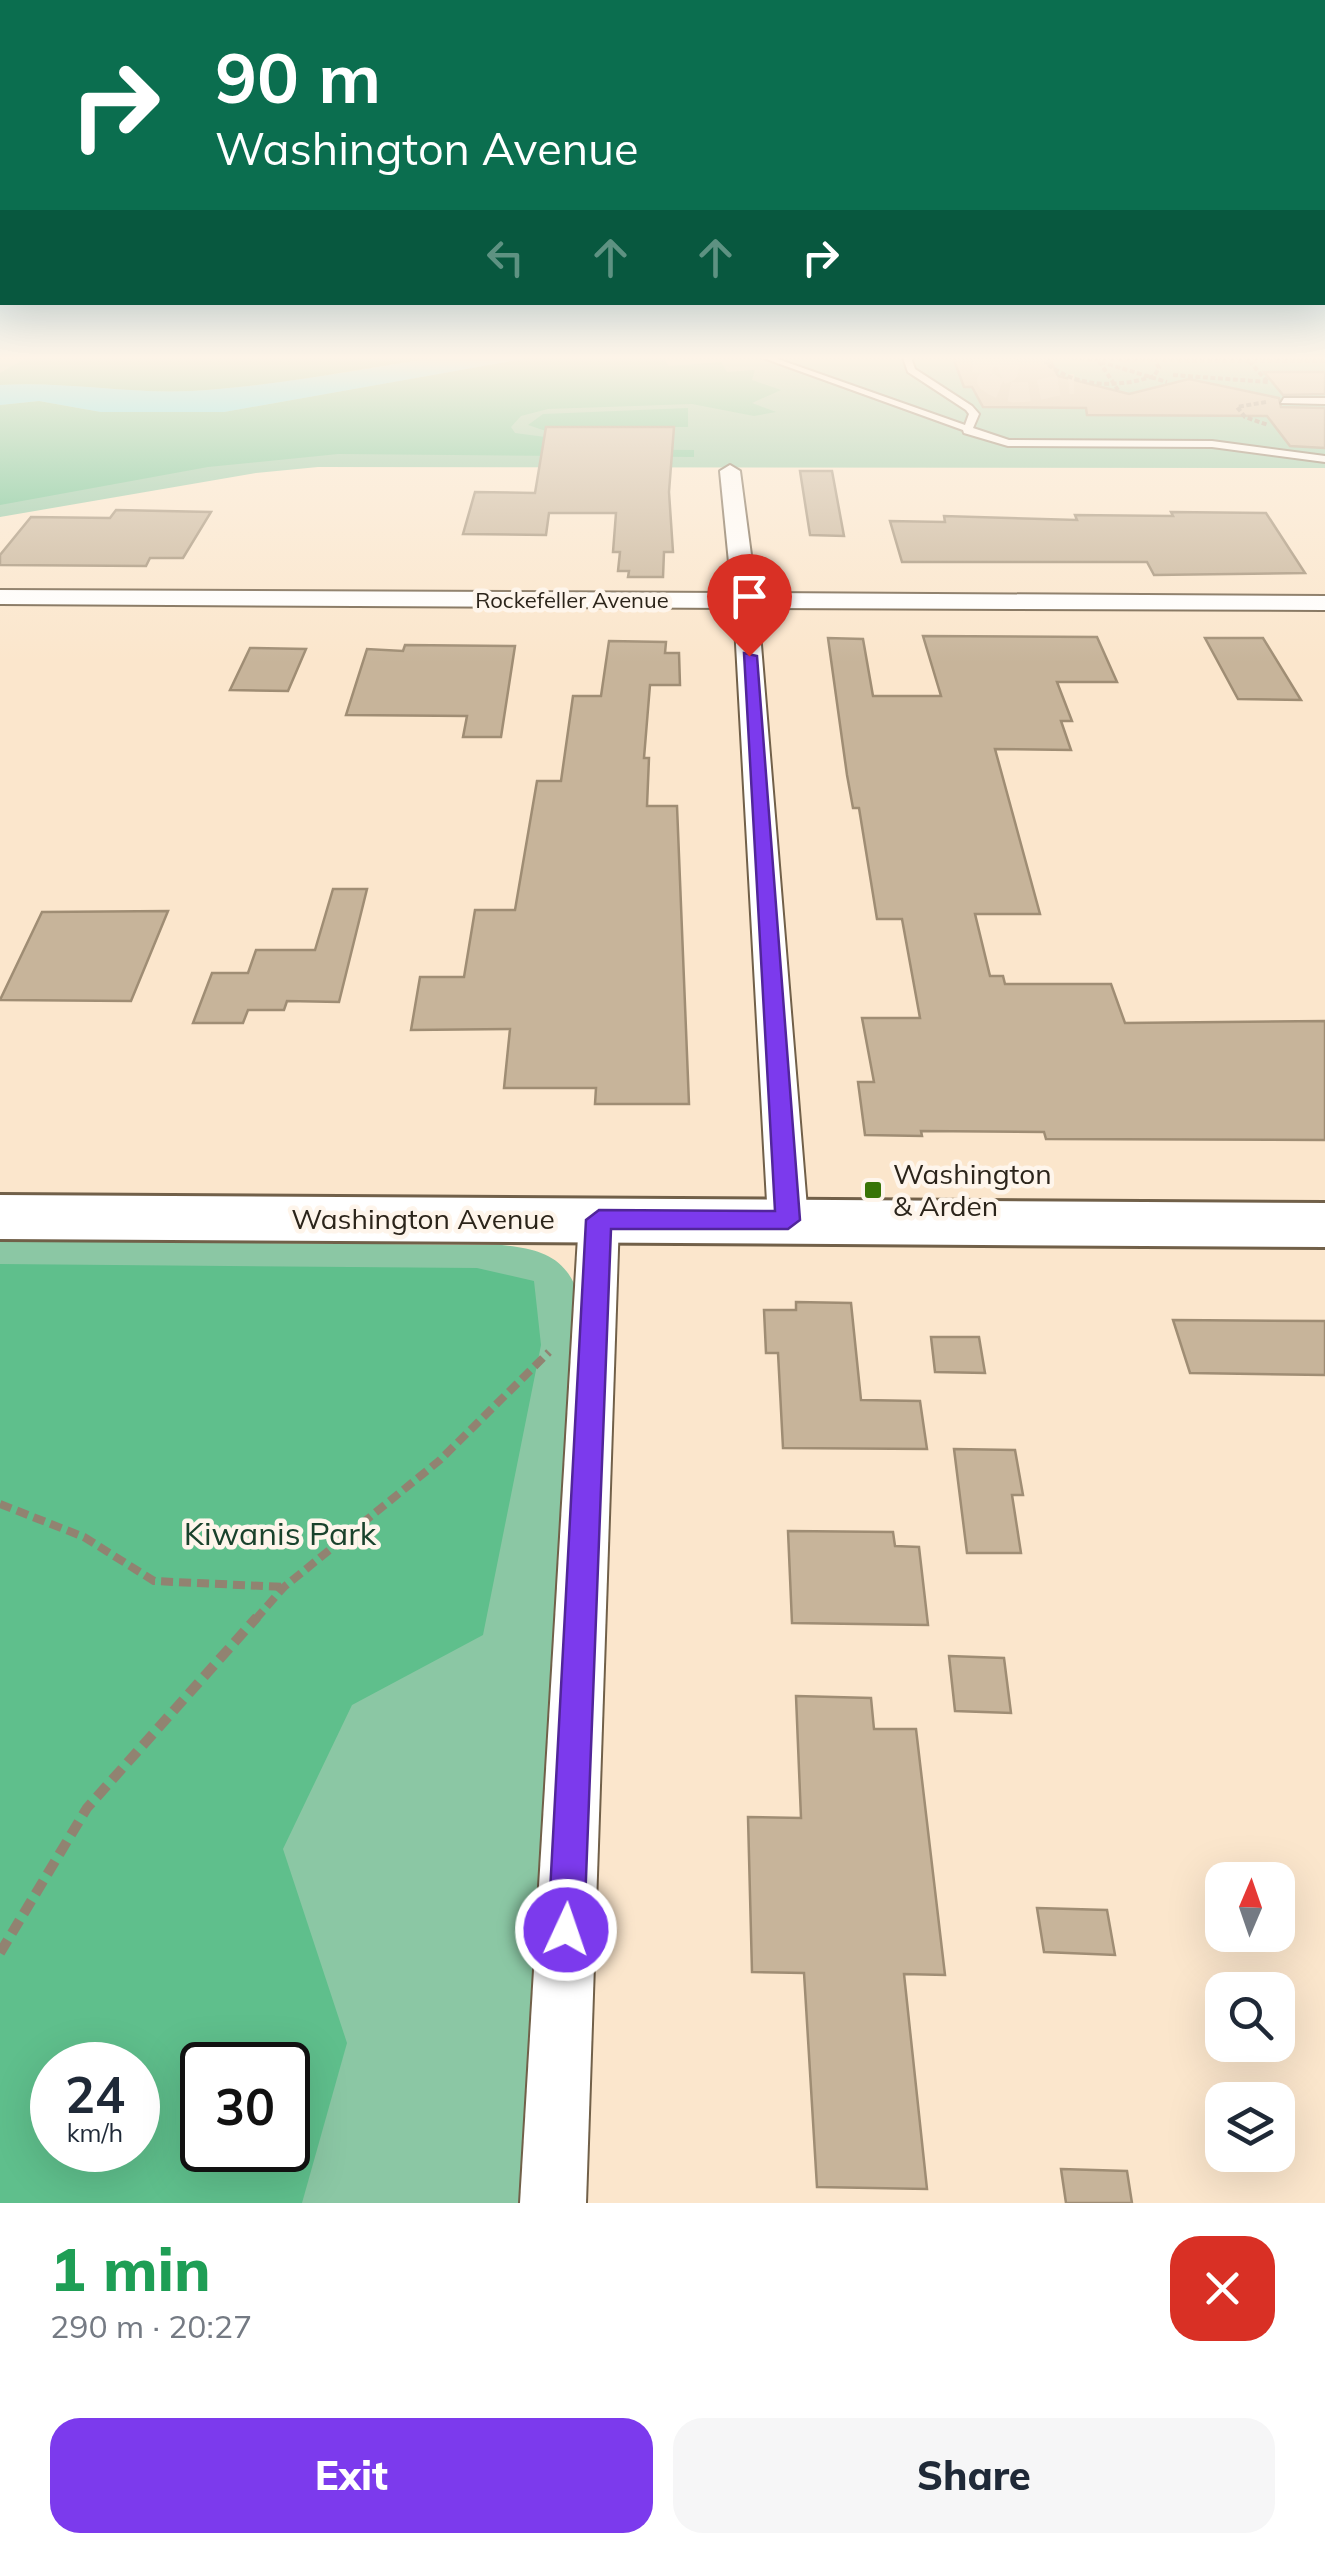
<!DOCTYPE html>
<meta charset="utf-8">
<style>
:root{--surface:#fff;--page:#f6f6f7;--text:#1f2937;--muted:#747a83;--accent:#7c3aed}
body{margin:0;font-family:Mulish,sans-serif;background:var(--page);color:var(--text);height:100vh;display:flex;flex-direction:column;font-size:38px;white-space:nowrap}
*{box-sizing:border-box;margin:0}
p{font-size:32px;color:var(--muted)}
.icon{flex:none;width:55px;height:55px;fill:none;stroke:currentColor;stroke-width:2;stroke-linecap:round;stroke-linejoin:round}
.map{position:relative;height:2203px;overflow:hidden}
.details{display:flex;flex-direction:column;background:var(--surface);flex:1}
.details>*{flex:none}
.guide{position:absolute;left:0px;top:0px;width:1325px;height:305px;box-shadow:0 10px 40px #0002;background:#0b6e4f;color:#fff;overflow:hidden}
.needle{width:65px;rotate:2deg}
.fabs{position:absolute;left:1205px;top:1862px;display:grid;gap:20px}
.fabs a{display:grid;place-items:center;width:90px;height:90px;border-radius:20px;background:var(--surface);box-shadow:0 10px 40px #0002;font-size:50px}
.speed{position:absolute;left:30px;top:2042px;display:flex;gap:20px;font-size:50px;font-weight:700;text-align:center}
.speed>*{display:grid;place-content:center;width:130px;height:130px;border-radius:50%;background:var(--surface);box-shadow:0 10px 40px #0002;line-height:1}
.speed small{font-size:25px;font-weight:400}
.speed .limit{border:5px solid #111;border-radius:15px;background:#fff;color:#111}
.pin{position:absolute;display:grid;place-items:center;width:85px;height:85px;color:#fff;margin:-102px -42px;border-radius:50% 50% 50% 0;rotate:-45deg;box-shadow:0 0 10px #0007}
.pin .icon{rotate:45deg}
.me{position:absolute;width:110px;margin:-55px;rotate:3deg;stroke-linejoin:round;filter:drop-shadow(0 0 8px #0008)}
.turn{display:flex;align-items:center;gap:35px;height:210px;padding:0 50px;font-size:45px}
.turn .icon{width:130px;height:130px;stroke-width:2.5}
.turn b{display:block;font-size:70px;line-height:85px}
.lanes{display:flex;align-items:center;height:95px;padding:0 50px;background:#0003;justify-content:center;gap:50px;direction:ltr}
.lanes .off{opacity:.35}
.round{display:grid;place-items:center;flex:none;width:105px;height:105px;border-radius:30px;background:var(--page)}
.head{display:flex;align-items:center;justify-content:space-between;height:170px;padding:0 50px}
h1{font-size:60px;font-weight:800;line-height:75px;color:#1e9e55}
.button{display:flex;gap:20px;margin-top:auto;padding:20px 50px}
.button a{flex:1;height:115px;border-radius:30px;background:var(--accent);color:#fff;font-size:40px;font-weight:800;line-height:115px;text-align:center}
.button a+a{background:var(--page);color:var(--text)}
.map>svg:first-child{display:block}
.green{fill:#8bc7a4;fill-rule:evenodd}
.forest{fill:#5fbf8c;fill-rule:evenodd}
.water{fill:#51dde8}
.building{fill:#c7b49a;stroke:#9f8d74;stroke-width:2.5}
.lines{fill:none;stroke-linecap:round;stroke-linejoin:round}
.street-tunnel{stroke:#d1bfa8;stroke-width:20;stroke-dasharray:20 10;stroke-linecap:butt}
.lane-casing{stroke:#716049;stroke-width:4}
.street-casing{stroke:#716049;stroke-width:4}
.secondary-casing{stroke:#716049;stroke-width:6}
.path-far2{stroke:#918371;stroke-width:4;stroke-dasharray:5 2.5;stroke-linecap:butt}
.path-far1{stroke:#918371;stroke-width:8;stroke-dasharray:12 6;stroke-linecap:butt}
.path{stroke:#918371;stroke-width:10;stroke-dasharray:15 8;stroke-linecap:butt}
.lane{fill:#fff;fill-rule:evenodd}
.street{fill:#fff;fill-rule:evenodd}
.secondary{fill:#fff;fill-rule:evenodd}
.route{fill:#7c3aed;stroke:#51269a;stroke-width:2.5}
.poi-dot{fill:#387407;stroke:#fef5eb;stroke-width:4}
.labels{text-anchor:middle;stroke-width:9;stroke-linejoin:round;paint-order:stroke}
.far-street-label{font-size:22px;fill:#2b241a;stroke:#fef5eb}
.poi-label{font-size:28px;fill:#2b241a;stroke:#fef5eb;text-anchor:start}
.street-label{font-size:28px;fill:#2b241a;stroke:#fef5eb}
.near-park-label{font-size:32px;fill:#19422c;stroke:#fef5eb}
</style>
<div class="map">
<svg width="1325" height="2203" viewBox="0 0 1325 2203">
<rect width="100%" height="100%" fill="#fbe6cc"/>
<!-- green -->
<g class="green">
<path d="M0,355h1325v113l-1007,-1 -62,6 -256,44z"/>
<path d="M0,1241l502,4c34,4 60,9 74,43l-56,915h-520zM52,2065h86v85h-86zM202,2065h86v85h-86z"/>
</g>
<!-- forest -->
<g class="forest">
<path d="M31,355h421c-85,12 -173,31 -260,36 -65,3 -127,-10 -192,-6v-12z"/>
<path d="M546,355h116l7,11 52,-4 6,10 28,-2 -3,10 29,10 -29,13 24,9 -22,4 -62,-12 -144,5 -27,7 -10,11 4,6 30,4 -2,12 151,1v7l-356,-3 -130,13 -208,38v-100l39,-4 62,11h123z"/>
<path d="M688,408v19h-141l-1,4 -18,-6 15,-11z"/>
<path d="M0,1264l477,4 57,13 7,64 -58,290 -131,70 -69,144 64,194 -45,160h-302zM52,2065h86v85h-86zM202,2065h86v85h-86z"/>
</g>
<!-- water -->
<path class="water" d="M452,355h94l-322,57h-123l-62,-11 -39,4v-20c65,-4 127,9 192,6 87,-5 175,-23 260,-36z"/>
<!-- building -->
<g class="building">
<path d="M952,355h96l10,21 71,18 60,-15 90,19 2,9 44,1v40l-35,-2 -23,-30 -180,-1 -1,-7 -103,-1 -11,-20h-8z"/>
<path d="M1264,372h61v22l-42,1z"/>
<path d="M546,427h128l-5,65 4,60h-9l-1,25h-35l1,-6h-11l2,-19h-7l3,-39h-67l-3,22 -83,-1 12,-42 60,1z"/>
<path d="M800,471h32l12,65 -34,-1z"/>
<path d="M116,510l95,2 -28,46h-33l-4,8 -146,-1v-10l31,-38 79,1z"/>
<path d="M1171,512l95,1 39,60 -151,2 -7,-13h-245l-12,-41 55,1 -1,-6 133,4 -2,-5 98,1z"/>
<path d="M923,636l174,1 20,45h-60l15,39h-11l10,29 -76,-1 45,165h-65l15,62h13l2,8h106l14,39 200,-2v119l-279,-1 -2,-7 -123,-1 1,5 -57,-1 -7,-53h16l-12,-64h58l-18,-99h-25l-18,-111h-6l-6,-33 -19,-137 35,1 10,57h68z"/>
<path d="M1205,638h58l38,62 -63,-1z"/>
<path d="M609,641l57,1 -1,11h14l1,32h-30l-6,73h5l-2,48h30l12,298h-94l1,-16h-92l6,-59 -99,1 9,-53h44l11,-67h40l22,-129h24l12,-85h28z"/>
<path d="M405,645l110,1 -14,91h-38l4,-21 -121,-1 21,-66 36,2z"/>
<path d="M250,648l56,1 -18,42 -58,-1z"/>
<path d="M333,889h34l-28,113 -52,-1 -3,9h-36l-5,13h-50l19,-50h36l8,-23h59z"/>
<path d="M168,911l-37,90 -131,-1 42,-88z"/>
<path d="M796,1302l55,1 10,97 59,1 7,48 -144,-1 -5,-95h-12l-2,-43h32z"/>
<path d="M1173,1320l152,1v54l-135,-2z"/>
<path d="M931,1337h48l6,36 -50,-1z"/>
<path d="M954,1449l61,1 8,45h-11l9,58h-54z"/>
<path d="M788,1531l105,1 2,14 24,1 9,78 -136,-2z"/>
<path d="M949,1656l55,2 7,55 -56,-2z"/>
<path d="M796,1696l75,2 3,31h42l29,246 -41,-1 23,215 -110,-2 -13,-214 -52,-1 -4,-155 53,1z"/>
<path d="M1037,1908l70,2 8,45 -71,-3z"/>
<path d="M1061,2169l66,2 5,32h-66z"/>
</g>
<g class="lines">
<!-- street-tunnel -->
<path class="street-tunnel" d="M1002,355l-29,7 36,4 -1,6 -21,9c28,23 55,4 87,3"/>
<!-- lane casing -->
<g class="lane-casing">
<g id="lane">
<path d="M755,355h11l199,70 4,-11 -3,-4 -58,-38 -6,-17h8l5,14 57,37 7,8 -6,14 36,12 203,1 113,15v6l-113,-15 -204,-1 -44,-13 -1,-3z"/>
<path d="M1284,398h41v6l-44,-1z"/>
</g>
</g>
<!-- street casing -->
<g class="street-casing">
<g id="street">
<path d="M730,465l10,6 16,122 569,3v14l-567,-2 50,612 -6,11 -14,5 -14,-5 -6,-11 -34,-612 -734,-4v-14l732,3 -12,-122z"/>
<path d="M599,1204l14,5 6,11 -33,983h-66l59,-983 6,-11z"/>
</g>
</g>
<!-- secondary casing -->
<g class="secondary-casing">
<path id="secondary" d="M0,1195l1325,8v44l-1325,-8z"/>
</g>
<!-- path-far2 -->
<g class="path-far2">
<path d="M1050,355l45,5 230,1"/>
<path d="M1095,355l23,35"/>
<path d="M1056,356l-10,7c31,25 72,25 108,13l5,-8 -4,-8"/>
<path d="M1249,361l18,20"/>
<path d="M1101,362l66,20"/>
<path d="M1173,375l95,7"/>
<path d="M1266,402l-29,5 8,10 23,8"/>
</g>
<!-- path-far1 -->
<g class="path-far1">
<path d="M0,1504l84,33 70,44 130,6"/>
<path d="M255,1620l29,-33 156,-127 109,-108"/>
</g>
<!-- path -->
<path class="path" d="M0,1953l87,-145 170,-191"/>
<!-- lane -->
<use href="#lane" class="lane"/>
<!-- street -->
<use href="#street" class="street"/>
<!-- secondary -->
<use href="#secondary" class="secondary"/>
</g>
<!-- sky -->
<linearGradient id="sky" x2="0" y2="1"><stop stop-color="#6bc4e8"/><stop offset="0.54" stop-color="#fdf4e8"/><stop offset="1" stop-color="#fdf4e8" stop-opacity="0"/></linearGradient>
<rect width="1325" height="663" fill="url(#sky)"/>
<!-- route -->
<path class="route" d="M744,653l13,3 43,564 -12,9h-177l-27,701 -5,13 -13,5 -13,-5 -5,-13 38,-710 13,-10 176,1z"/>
<!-- markers -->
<rect class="poi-dot" x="863" y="1180" width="20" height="20" rx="5"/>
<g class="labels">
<!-- far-street labels -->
<g class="far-street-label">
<text x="572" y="608">Rockefeller Avenue</text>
</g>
<!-- poi labels -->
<g class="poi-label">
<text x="893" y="1184">Washington<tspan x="893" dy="32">&amp; Arden</tspan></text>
</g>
<!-- street labels -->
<g class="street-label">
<text x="423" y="1229">Washington Avenue</text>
</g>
<!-- near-park labels -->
<g class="near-park-label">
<text x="280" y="1545">Kiwanis Park</text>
</g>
</g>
</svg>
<div class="fabs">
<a><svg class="needle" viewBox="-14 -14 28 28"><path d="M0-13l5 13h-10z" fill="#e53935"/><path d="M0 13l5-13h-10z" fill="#747a83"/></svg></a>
<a><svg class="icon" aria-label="search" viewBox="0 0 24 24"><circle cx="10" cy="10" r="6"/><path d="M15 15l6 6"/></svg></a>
<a><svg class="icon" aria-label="layers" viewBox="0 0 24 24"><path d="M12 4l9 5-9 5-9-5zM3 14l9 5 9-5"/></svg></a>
</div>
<div class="speed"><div>24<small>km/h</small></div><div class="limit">30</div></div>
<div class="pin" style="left:749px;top:656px;background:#d93025"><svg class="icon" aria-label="arrive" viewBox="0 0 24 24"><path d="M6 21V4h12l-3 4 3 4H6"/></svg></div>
<svg class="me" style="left:566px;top:1930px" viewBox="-20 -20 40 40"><circle r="17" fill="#7c3aed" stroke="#fff" stroke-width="3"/><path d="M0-11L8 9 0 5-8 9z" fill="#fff"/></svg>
<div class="guide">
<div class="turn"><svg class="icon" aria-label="right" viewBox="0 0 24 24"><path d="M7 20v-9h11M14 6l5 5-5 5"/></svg><div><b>90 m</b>Washington Avenue</div></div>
<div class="lanes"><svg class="icon off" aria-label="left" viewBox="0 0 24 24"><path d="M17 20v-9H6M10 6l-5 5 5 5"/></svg><svg class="icon off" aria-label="ahead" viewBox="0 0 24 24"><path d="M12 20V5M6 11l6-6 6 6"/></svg><svg class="icon off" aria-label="ahead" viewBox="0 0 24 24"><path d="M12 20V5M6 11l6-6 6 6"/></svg><svg class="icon" aria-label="right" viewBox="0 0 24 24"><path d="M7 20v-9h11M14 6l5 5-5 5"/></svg></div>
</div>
</div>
<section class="details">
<div class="head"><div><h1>1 min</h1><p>290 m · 20:27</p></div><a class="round" style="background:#d93025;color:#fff"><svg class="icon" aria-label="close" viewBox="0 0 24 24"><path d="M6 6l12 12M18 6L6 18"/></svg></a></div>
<div class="button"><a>Exit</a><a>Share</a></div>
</section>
